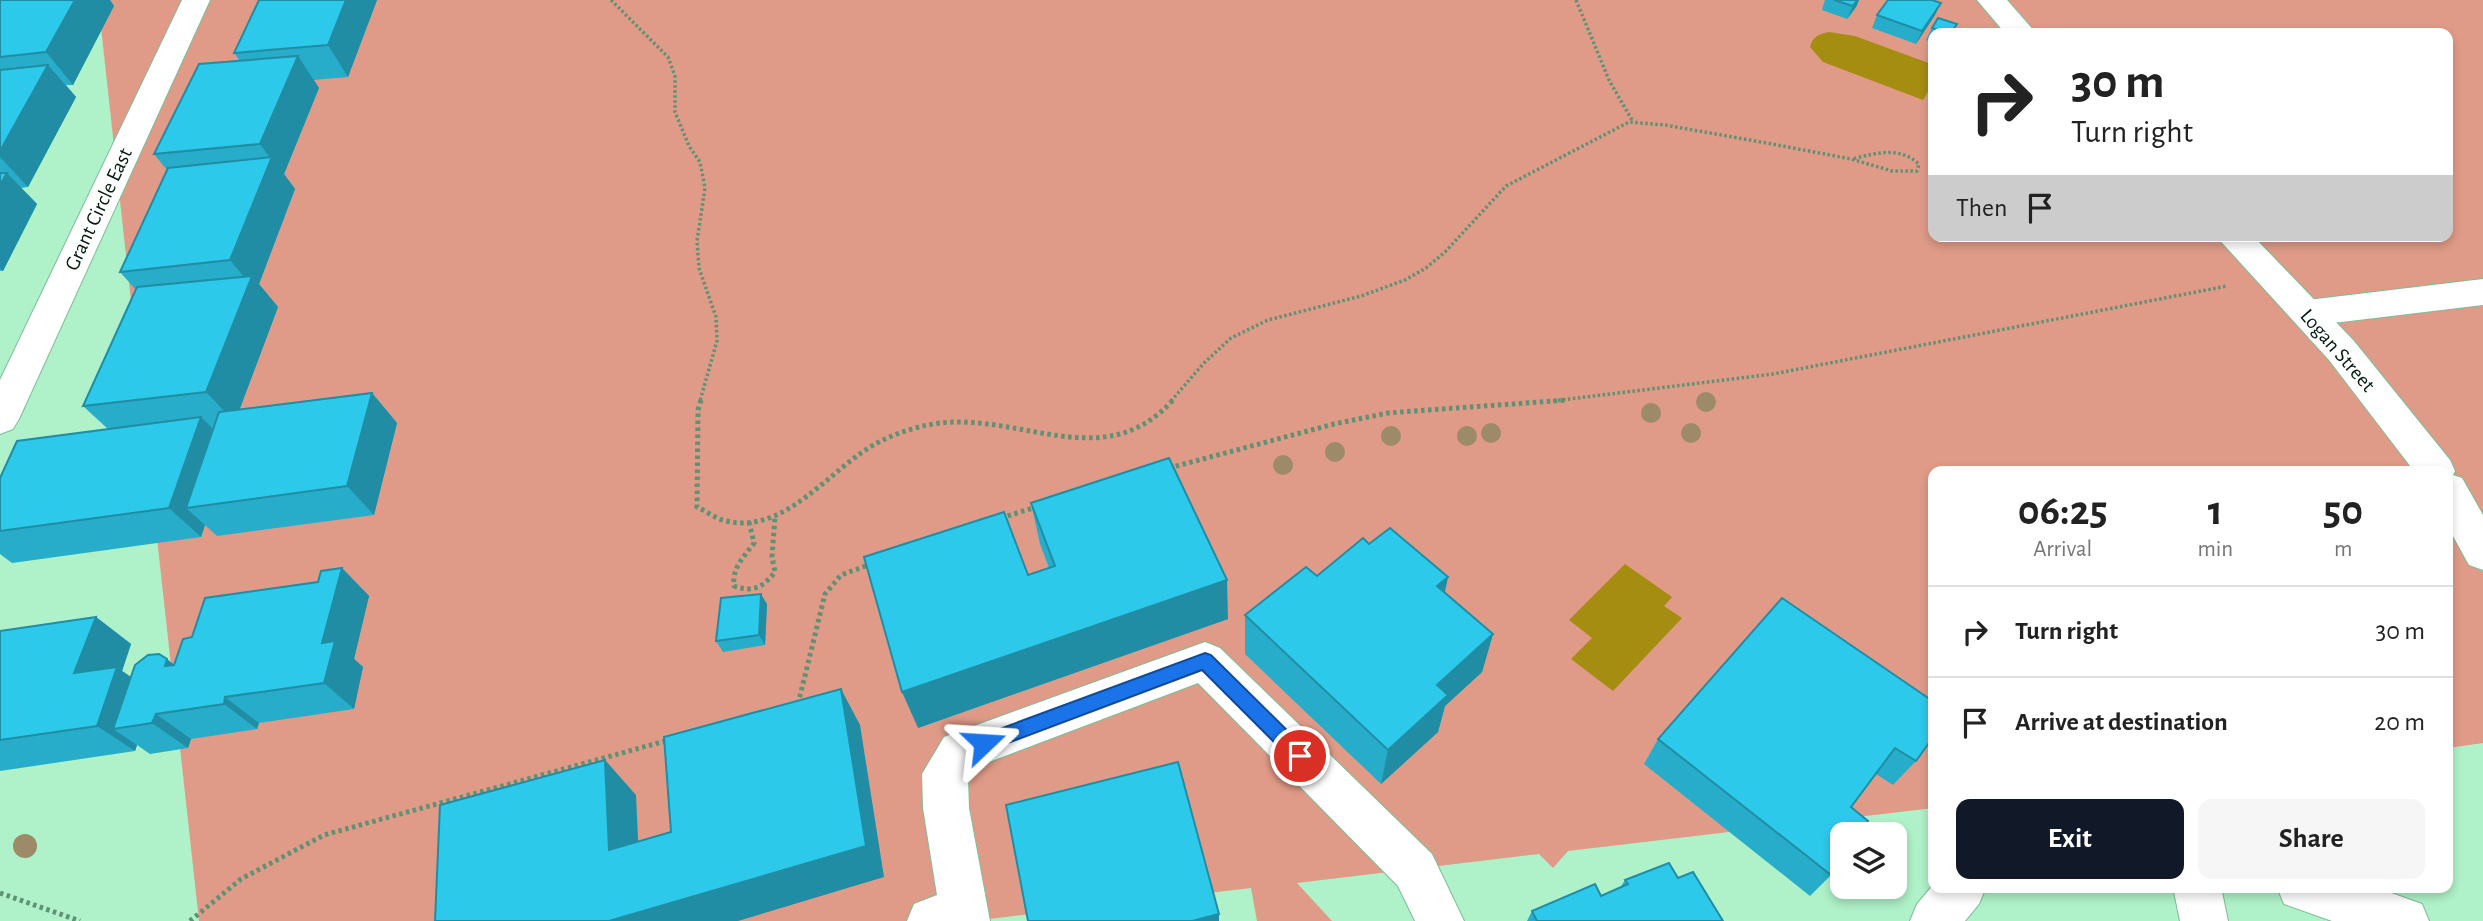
<!DOCTYPE html>
<style>
:root{--surface:#fff;--page:#f6f6f6;--text:#222;--muted:#767676;--line:#e0e0e0;--accent:#111827}
body{margin:0;font-family:"Alegreya Sans",sans-serif;background:var(--page);color:var(--text);height:100vh;display:flex;flex-direction:column;font-size:26px;white-space:nowrap}
*{box-sizing:border-box;margin:0}
p{font-size:23px;color:var(--muted)}
.icon{flex:none;width:38px;height:38px;fill:none;stroke:currentColor;stroke-width:2;stroke-linecap:round;stroke-linejoin:round}
.map{position:relative;flex:1;overflow:hidden}
.panel{position:absolute;left:1928px;top:466px;width:525px;height:427px;display:flex;flex-direction:column;background:var(--surface);border-radius:14px;box-shadow:0 4px 10px #0003}
.panel>*{flex:none}
.banner{position:absolute;left:1928px;top:28px;width:525px;height:214px;border-radius:14px;box-shadow:0 4px 10px #0003;background:#fff;color:var(--text);overflow:hidden}
.tools{position:absolute;left:1830px;top:822px;display:grid;gap:14px}
.tools a{display:grid;place-items:center;width:77px;height:77px;border-radius:14px;background:var(--surface);box-shadow:0 4px 10px #0003;font-size:35px}
.pin{position:absolute;display:grid;place-items:center;width:60px;height:60px;color:#fff;margin:-30px;border:4px solid #fff;border-radius:50%;box-shadow:0 2px 7px #0007}
.me{position:absolute;width:77px;margin:-38px;rotate:70deg;stroke-linejoin:round;filter:drop-shadow(0 0 5px #0008)}
.turn{display:flex;align-items:center;gap:24px;height:147px;padding:0 28px;font-size:32px}
.turn .icon{width:91px;height:91px;stroke-width:2.5}
.turn b{display:block;font-size:49px;line-height:60px}
.then{display:flex;align-items:center;height:66px;padding:0 28px;background:#0003;gap:14px;font-size:26px}
.eta{display:flex;justify-content:space-evenly;align-items:center;height:119px;text-align:center}
.eta b{font-size:42px;font-weight:600;line-height:49px}
.button{display:flex;gap:14px;margin-top:auto;padding:14px 28px}
.button a{flex:1;height:80px;border-radius:14px;background:var(--accent);color:#fff;font-size:28px;font-weight:600;line-height:80px;text-align:center}
.button a+a{background:var(--page);color:var(--text)}
ul{padding:0;list-style:none}
li{display:flex;align-items:center;gap:21px;height:91px;padding:0 28px;border-top:2px solid var(--line)}
li div{flex:1}
li b{display:block;font-size:26px}
li em{font-style:normal}
.map>svg:first-child{display:block}
.green{fill:#e09b88;fill-rule:evenodd}
.water{fill:#a58d11}
.lines{fill:none;stroke-linecap:round;stroke-linejoin:round}
.minor-casing{stroke:#7dbd96;stroke-width:2}
.tertiary-casing{stroke:#7dbd96;stroke-width:2}
.path-far1{stroke:#619174;stroke-width:3.5;stroke-dasharray:2.5 2.5;stroke-linecap:butt}
.path{stroke:#619174;stroke-width:5;stroke-dasharray:3.5 3.5;stroke-linecap:butt}
.minor{fill:#fff;fill-rule:evenodd}
.tertiary{fill:#fff;fill-rule:evenodd}
.tree{fill:#9d8a69}
.wall{fill:#27adca}
.shaded-wall{fill:#208da4}
.building{fill:#2dc9eb;stroke:#208da4;stroke-width:2}
.route{fill:#1a73e8;stroke:#114b97;stroke-width:2}
.labels{text-anchor:middle;stroke-width:6;stroke-linejoin:round;paint-order:stroke}
.street-label{font-size:21px;fill:#031d0f;stroke:#fff}
</style>
<div class="map">
<svg width="2483" height="921" viewBox="0 0 2483 921">
<rect width="100%" height="100%" fill="#aff1c8"/>
<!-- green -->
<path class="green" d="M98,0h2385v743l-35,5v-277h-514v337l-366,43 -15,17 -14,-14 -242,29 35,38h-75l-6,-33 -279,33h-773zM1934,33h514v203h-514z"/>
<!-- water -->
<g class="water">
<path d="M1829,32l26,4 79,29v17l-11,18 -100,-38 -13,-15c3,-11 9,-13 19,-15z"/>
<path d="M1625,564l47,33 -8,9 18,12 -69,73 -42,-32 21,-21 -23,-18z"/>
</g>
<g class="lines">
<!-- minor casing -->
<g class="minor-casing">
<g id="minor">
<path d="M182,0h28l-191,419 -6,10 -13,5v-54z"/>
<path d="M1977,0h30l29,33h-31z"/>
<path d="M2216,236h37l101,105 96,119 5,11 -2,4 9,3 21,37v55l-14,-5 -21,-38v-56h-34l-85,-111z"/>
<path d="M1205,642l15,6 212,206 32,67h-49l-17,-35 -200,-203 -222,84 -8,12 1,29 21,113h-83l7,-17 23,-9 -14,-87 -1,-34 22,-37z"/>
<path d="M1934,884v3h52l-7,17 -14,17h-55l7,-17z"/>
<path d="M2173,887h48l7,34h-48z"/>
<path d="M2277,887h98l47,17 7,17h-97l-48,-17z"/>
</g>
</g>
<!-- tertiary casing -->
<g class="tertiary-casing">
<path id="tertiary" d="M2483,279v26l-175,21 -12,-4 -6,-9 6,-9 12,-4z"/>
</g>
<!-- path-far1 -->
<g class="path-far1">
<path d="M611,0l57,57 7,19v36l14,34 11,16 5,26 -8,53 2,27 17,49 1,24 -17,60"/>
<path d="M1576,0l33,80 23,40"/>
<path d="M1171,401l33,-38 27,-25 37,-18 93,-24 44,-16 21,-12 19,-16 61,-66 123,-64 36,3 107,19 79,15 41,12h25l2,-7c-20,-18 -43,-11 -67,-5"/>
<path d="M1553,401l220,-27 454,-88"/>
</g>
<!-- path -->
<g class="path">
<path d="M701,400l-3,10 -1,97c9,4 19,12 29,14 60,14 104,-53 151,-78 23,-12 50,-20 76,-21 79,-2 156,49 220,-22"/>
<path d="M1169,468l165,-44 54,-11 179,-13"/>
<path d="M1001,518l35,-11"/>
<path d="M749,522l5,21c-10,14 -22,24 -20,43 19,7 29,1 41,-14l-3,-15 3,-41"/>
<path d="M798,704l27,-110 16,-19 30,-11"/>
<path d="M0,893l80,28"/>
<path d="M190,921l51,-42 83,-44 345,-95"/>
</g>
<!-- minor -->
<use href="#minor" class="minor"/>
<!-- tertiary -->
<use href="#tertiary" class="tertiary"/>
</g>
<!-- trees -->
<g class="tree">
<circle cx="1706" cy="402" r="10"/>
<circle cx="1651" cy="413" r="10"/>
<circle cx="1491" cy="433" r="10"/>
<circle cx="1691" cy="433" r="10"/>
<circle cx="1391" cy="436" r="10"/>
<circle cx="1467" cy="436" r="10"/>
<circle cx="1335" cy="452" r="10"/>
<circle cx="1283" cy="465" r="10"/>
<circle cx="25" cy="846" r="12"/>
</g>
<!-- wall -->
<g class="wall">
<path d="M0,0h110l4,6 -41,79h-7l10,12 -48,90 -7,1 16,16 -34,67h-3z"/>
<path d="M377,0l-29,77 -34,3 5,8 -35,86 11,15 -36,95 19,23 -39,103 133,-17 25,30 -23,92 -157,21 -12,-11 -4,12 -189,26 -12,-9v-76l108,-49 -25,-23 53,-116 -16,-18 47,-102 -13,-16 86,-93 -6,-8z"/>
<path d="M1825,0h34l-3,7 -9,12 -25,-9z"/>
<path d="M1877,15h58l-19,29 -44,-16z"/>
<path d="M1957,24l-5,9h-18v10l-8,-3 6,-12z"/>
<path d="M1031,503l197,116 -310,109 110,-153 21,-7 -9,-24z"/>
<path d="M1369,544l79,33 -3,16 48,41 -11,38 -37,34 -7,26 -57,52 -136,-130v-39l72,-39z"/>
<path d="M342,568l27,28 -15,63 9,8 -9,42 -95,14 -2,6 -66,10 -3,9 -38,6 -13,-9 -2,6 -135,20v-140l96,-14 35,27 -9,27 9,6 28,-23 15,11 18,-28 126,-55z"/>
<path d="M1782,598l134,163 -23,24 -17,-11 -25,33 -20,68 -21,21 -166,-132 14,-25z"/>
<path d="M767,604l-2,41 -42,7 -7,-11z"/>
<path d="M1678,878l45,43h-196l5,-10 69,-15 19,-8 5,-8z"/>
</g>
<!-- shaded-wall -->
<g class="shaded-wall">
<path d="M75,0h35l4,6 -41,79 -27,-33z"/>
<path d="M346,0h31l-29,77 -20,-32z"/>
<path d="M1857,0h2l-3,7 -9,12 6,-13z"/>
<path d="M1941,3l-6,12 -19,29 6,-13z"/>
<path d="M298,56l21,32 -35,86 11,15 -36,95 19,23 -43,115 -29,-30 43,-109 -19,-23 41,-101 -11,-15z"/>
<path d="M48,65l28,32 -48,90 -28,-30v-6z"/>
<path d="M7,173l30,31 -34,67 -3,-3v-83z"/>
<path d="M372,393l25,30 -23,92 -27,-29z"/>
<path d="M201,417l30,30 -45,61 19,17 -4,12 -32,-29z"/>
<path d="M342,568l27,28 -15,63 9,8 -9,42 -30,-26 -2,-40z"/>
<path d="M1448,577l-9,39 -2,-30z"/>
<path d="M1227,580l1,39 -310,109 -16,-36z"/>
<path d="M761,594l6,10 -2,41 -6,-10z"/>
<path d="M96,617l35,27 -9,27 32,22 -41,36 24,16 -2,6 -38,-25 -23,-53z"/>
<path d="M1493,634l-11,38 -37,34 -7,26 -57,52 7,-34 49,-65z"/>
<path d="M167,659l34,27 -36,-20z"/>
<path d="M841,689l19,36 24,152 -146,44h-129z"/>
<path d="M225,697l34,26 -2,6 -33,-25z"/>
<path d="M156,714l35,25 -3,9 -36,-25z"/>
<path d="M605,760l31,35 4,86 -31,-31z"/>
<path d="M1219,914v7h-27z"/>
</g>
<!-- building -->
<g class="building">
<path d="M0,0h75l-29,52 -46,5z"/>
<path d="M259,0h87l-18,45 -94,8z"/>
<path d="M1834,0h23l-4,6z"/>
<path d="M1888,0h44l9,3 -19,28 -45,-16z"/>
<path d="M1938,18l19,6 -6,9h-5l-14,-5z"/>
<path d="M298,56l-38,88 -106,10 45,-90z"/>
<path d="M48,65l-48,86v-81z"/>
<path d="M272,157l-42,103 -110,12 48,-104z"/>
<path d="M0,173h7l-7,12z"/>
<path d="M252,276l-46,116 -123,14 54,-119z"/>
<path d="M372,393l-25,93 -161,22 33,-96z"/>
<path d="M201,417l-32,91 -169,23v-53l17,-37z"/>
<path d="M1169,458l58,122 -325,112 -38,-135 140,-45 24,63 27,-9 -24,-63z"/>
<path d="M1390,528l58,49 -11,9 56,48 -56,51 11,10 -60,55 -143,-135 61,-48 11,9 46,-38 6,6z"/>
<path d="M342,568l-20,75 13,-2 -11,42 -99,14 -1,7 -68,10 -4,9 -39,6 22,-64 13,-10 11,-1 8,5 -2,7 9,-1 9,-26 9,-2 13,-39 113,-16 3,-11z"/>
<path d="M761,594l-2,41 -43,6 5,-43z"/>
<path d="M1782,598l152,104v34l-18,25 -21,-13 -44,59 17,14 -10,14h-15v22l-12,18 -173,-136z"/>
<path d="M96,617l-22,56 43,-6 -20,59 -97,14v-109z"/>
<path d="M841,689l25,157 -257,75h-174l5,-116 165,-45 4,90 62,-18 -7,-95z"/>
<path d="M1178,762l41,152 -27,7h-164l-22,-116z"/>
<path d="M1669,863l9,15 15,-6 30,49h-186l-5,-10 63,-27 6,12 27,-12 -3,-4z"/>
</g>
<!-- route -->
<path class="route" d="M1205,653l6,2 96,95 3,6 -3,6 -7,2 -6,-2 -92,-92 -218,82 -6,-3 -3,-6 3,-6z"/>
<g class="labels">
<!-- street labels -->
<g class="street-label">
<text transform="translate(98 209) rotate(-65)" y="7">Grant Circle East</text>
<text transform="translate(2338 350) rotate(49)" y="7">Logan Street</text>
</g>
</g>
</svg>
<div class="tools">
<a><svg class="icon" aria-label="layers" viewBox="0 0 24 24"><path d="M12 4l9 5-9 5-9-5zM3 14l9 5 9-5"/></svg></a>
</div>
<div class="pin" style="left:1300px;top:756px;background:#d93025"><svg class="icon" aria-label="arrive" viewBox="0 0 24 24"><path d="M6 21V4h12l-3 4 3 4H6"/></svg></div>
<svg class="me" style="left:984px;top:743px" viewBox="-20 -20 40 40"><path d="M0-17L14 15 0 8-14 15z" fill="#1a73e8" stroke="#fff" stroke-width="4"/></svg>
<div class="banner">
<div class="turn"><svg class="icon" aria-label="right" viewBox="0 0 24 24"><path d="M7 20v-9h11M14 6l5 5-5 5"/></svg><div><b>30 m</b>Turn right</div></div>
<div class="then">Then<svg class="icon" aria-label="arrive" viewBox="0 0 24 24"><path d="M6 21V4h12l-3 4 3 4H6"/></svg></div>
</div>
<section class="panel">
<div class="eta">
<div><b>06:25</b><p>Arrival</p></div>
<div><b>1</b><p>min</p></div>
<div><b>50</b><p>m</p></div>
</div>
<ul>
<li><svg class="icon" aria-label="right" viewBox="0 0 24 24"><path d="M7 20v-9h11M14 6l5 5-5 5"/></svg><div><b>Turn right</b></div><em>30 m</em></li>
<li><svg class="icon" aria-label="arrive" viewBox="0 0 24 24"><path d="M6 21V4h12l-3 4 3 4H6"/></svg><div><b>Arrive at destination</b></div><em>20 m</em></li>
</ul>
<div class="button"><a>Exit</a><a>Share</a></div>
</section>
</div>
